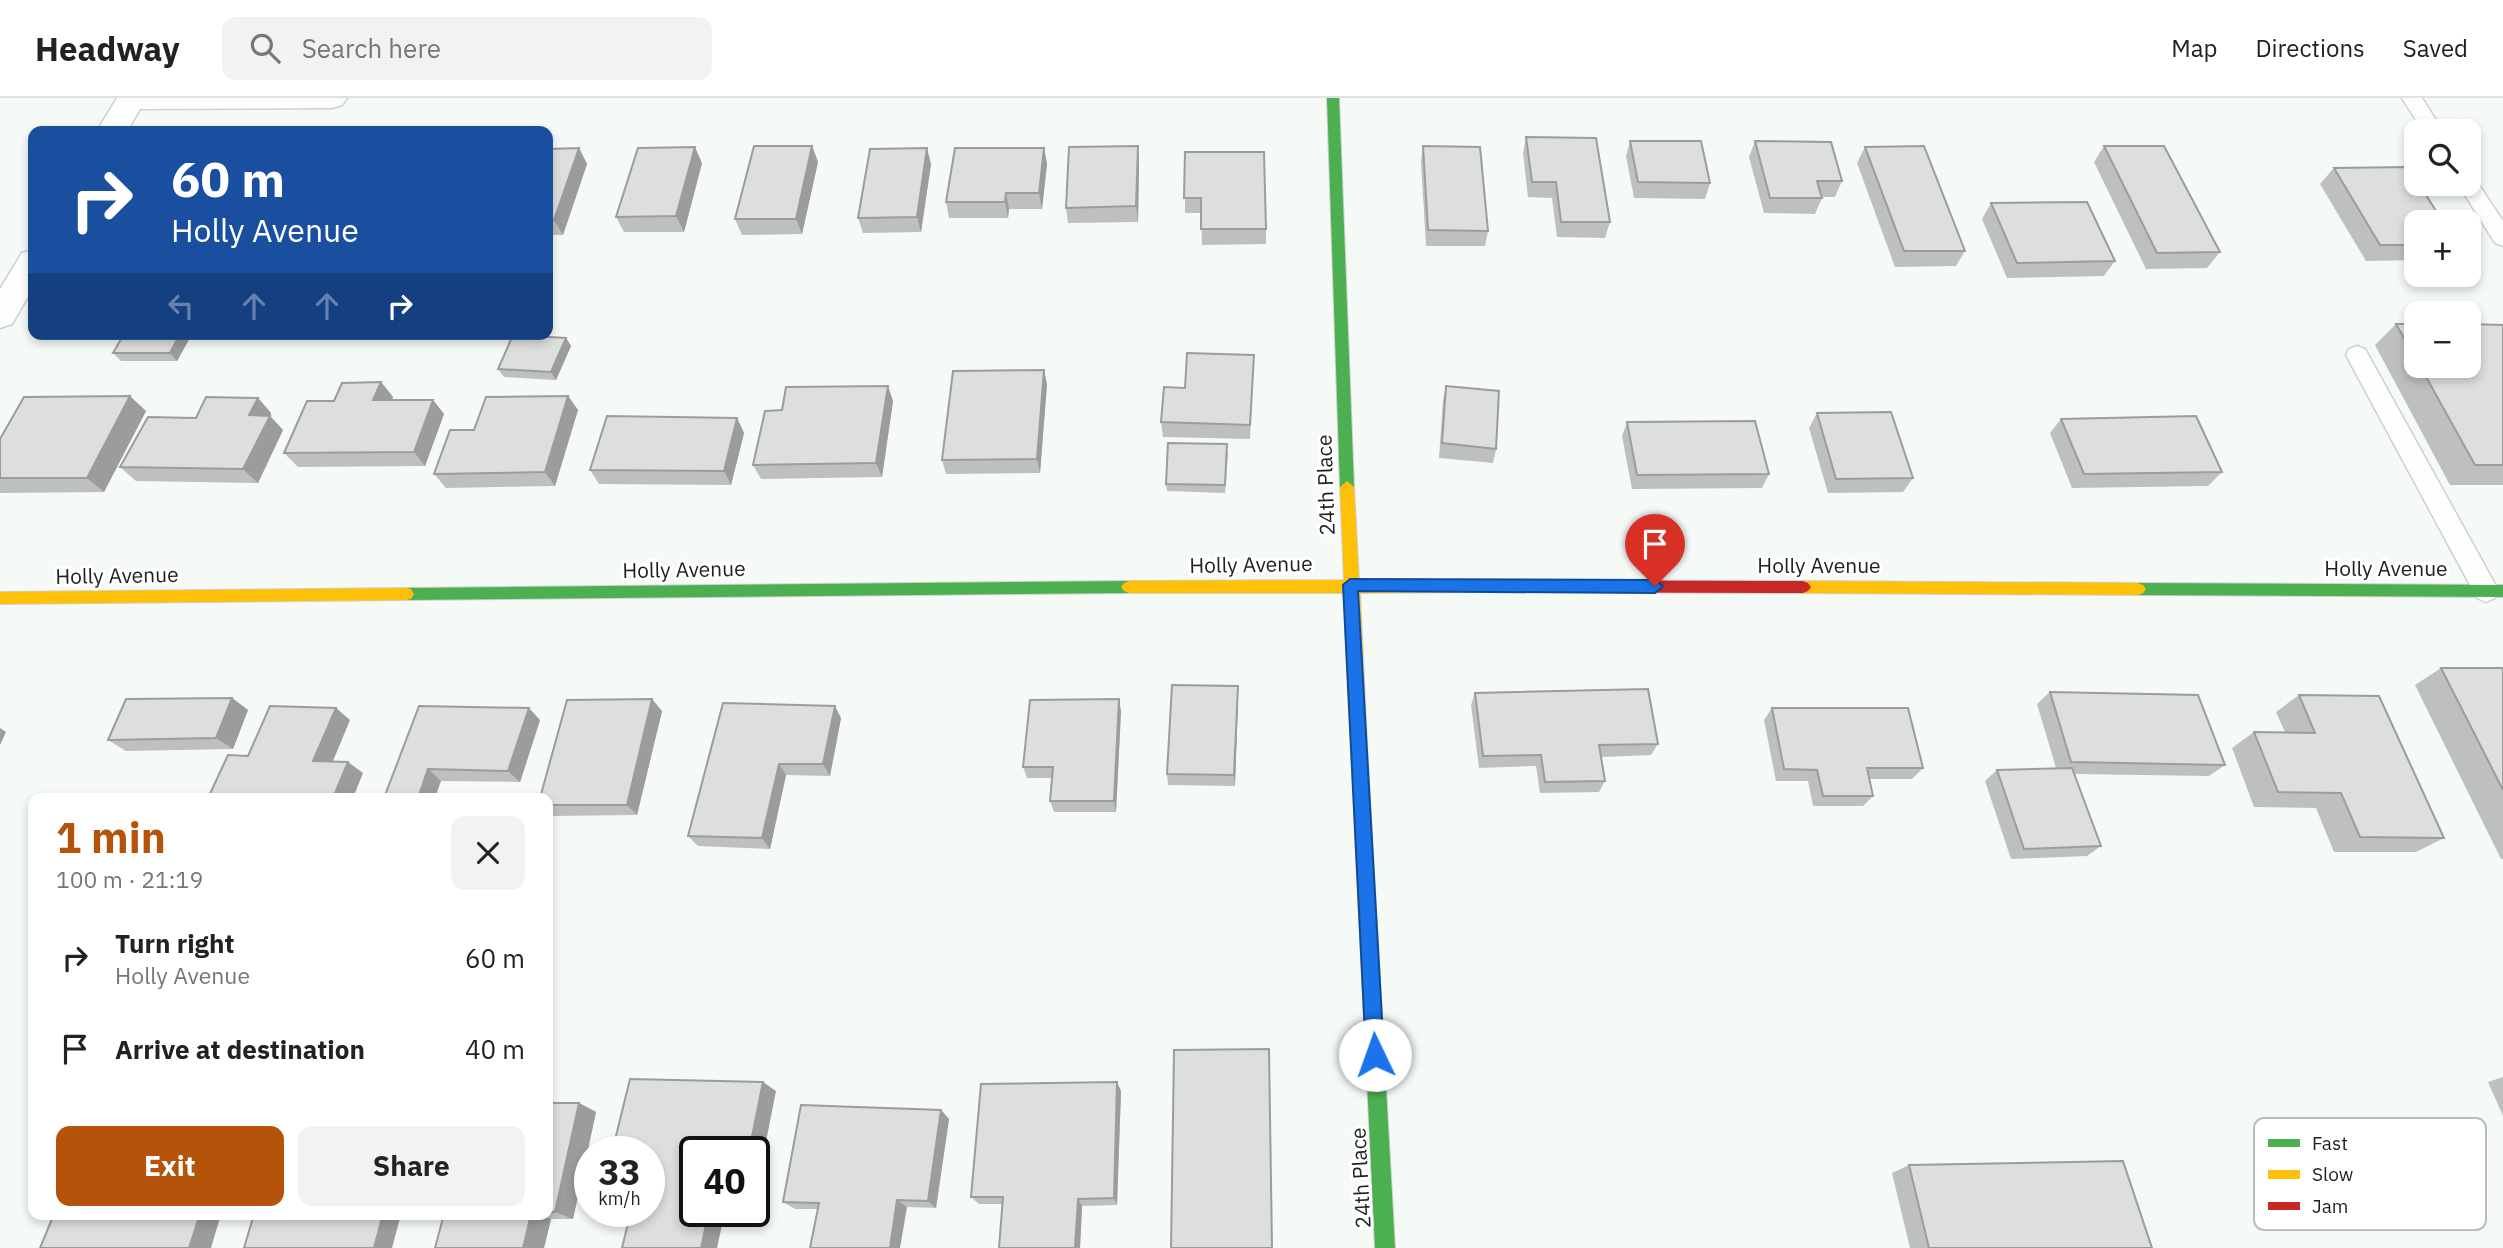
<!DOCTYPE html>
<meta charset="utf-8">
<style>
:root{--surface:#fff;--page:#f2f2f2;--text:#222;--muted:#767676;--line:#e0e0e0;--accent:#b45309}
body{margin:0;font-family:"IBM Plex Sans",sans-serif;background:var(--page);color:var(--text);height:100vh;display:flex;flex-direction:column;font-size:26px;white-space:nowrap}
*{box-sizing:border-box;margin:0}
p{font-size:23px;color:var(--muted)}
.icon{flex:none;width:38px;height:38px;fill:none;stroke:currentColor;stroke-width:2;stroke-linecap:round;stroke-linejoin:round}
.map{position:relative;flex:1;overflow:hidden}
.side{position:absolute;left:28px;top:695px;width:525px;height:427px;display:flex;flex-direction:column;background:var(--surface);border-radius:14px;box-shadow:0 4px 10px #0003}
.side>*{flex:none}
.banner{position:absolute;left:28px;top:28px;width:525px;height:214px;border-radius:14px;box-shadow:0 4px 10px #0003;background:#1a4fa0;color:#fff;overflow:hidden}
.fabs{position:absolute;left:2404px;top:21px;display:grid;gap:14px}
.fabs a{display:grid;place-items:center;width:77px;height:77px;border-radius:14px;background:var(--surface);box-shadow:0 4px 10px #0003;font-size:35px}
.speed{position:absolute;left:574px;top:1038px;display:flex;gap:14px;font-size:35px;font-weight:700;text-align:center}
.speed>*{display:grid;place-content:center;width:91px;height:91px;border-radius:50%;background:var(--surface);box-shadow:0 4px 10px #0003;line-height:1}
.speed small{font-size:18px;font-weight:400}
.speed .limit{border:4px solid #111;border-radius:10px;background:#fff;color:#111}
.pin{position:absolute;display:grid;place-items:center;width:60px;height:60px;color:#fff;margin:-72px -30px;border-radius:50% 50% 50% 0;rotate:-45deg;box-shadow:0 0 7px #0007}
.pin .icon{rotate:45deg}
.me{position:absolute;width:77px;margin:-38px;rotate:357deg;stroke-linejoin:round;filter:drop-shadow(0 0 5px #0008)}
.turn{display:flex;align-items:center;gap:24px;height:147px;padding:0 28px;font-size:32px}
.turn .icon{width:91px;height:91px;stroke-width:2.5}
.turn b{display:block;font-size:49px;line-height:60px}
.lanes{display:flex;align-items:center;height:66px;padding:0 28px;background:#0003;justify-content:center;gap:35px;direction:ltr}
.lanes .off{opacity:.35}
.round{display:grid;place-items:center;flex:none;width:74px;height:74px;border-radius:14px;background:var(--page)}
.headline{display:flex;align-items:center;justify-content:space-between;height:119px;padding:0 28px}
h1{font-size:42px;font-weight:700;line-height:52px;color:var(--accent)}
.cta{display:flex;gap:14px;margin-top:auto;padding:14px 28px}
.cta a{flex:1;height:80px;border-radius:14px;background:var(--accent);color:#fff;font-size:28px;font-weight:700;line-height:80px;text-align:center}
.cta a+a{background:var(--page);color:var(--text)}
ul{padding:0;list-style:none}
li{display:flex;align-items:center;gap:21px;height:91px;padding:0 28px}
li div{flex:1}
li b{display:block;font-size:26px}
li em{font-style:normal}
header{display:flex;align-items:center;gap:42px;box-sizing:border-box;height:98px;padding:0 35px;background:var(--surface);border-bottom:2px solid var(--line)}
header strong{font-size:33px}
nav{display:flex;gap:38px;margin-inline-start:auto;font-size:24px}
.search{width:490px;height:63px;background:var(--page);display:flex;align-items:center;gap:18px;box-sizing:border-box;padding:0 24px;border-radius:14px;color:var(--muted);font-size:26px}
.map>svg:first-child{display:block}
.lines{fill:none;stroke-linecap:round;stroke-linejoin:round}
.lane-casing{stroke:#ced1cf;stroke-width:3}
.street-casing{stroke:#ced1cf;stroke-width:3}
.fast-casing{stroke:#ced1cf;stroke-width:2}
.slow-casing{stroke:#ced1cf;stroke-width:2}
.jam-casing{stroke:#ced1cf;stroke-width:2}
.lane{fill:#fefefe;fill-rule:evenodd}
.street{fill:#fefefe;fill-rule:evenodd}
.fast{fill:#4caf50;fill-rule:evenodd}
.slow{fill:#ffc107;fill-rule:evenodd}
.jam{fill:#c62828;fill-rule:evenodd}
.wall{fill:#bec0be}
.shaded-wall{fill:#9b9c9b}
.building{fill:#dddfdd;stroke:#9b9c9b;stroke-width:2}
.route{fill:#1a73e8;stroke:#114b97;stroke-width:2}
.labels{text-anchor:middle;stroke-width:6;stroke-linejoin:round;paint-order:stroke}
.street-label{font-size:21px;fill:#1e211f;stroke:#fff}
.key{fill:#fff;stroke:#bcbcbc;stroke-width:2}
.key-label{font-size:19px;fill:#1e211f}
</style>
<header>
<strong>Headway</strong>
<div class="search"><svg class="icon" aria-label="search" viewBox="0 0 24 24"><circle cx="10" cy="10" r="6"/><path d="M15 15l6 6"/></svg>Search here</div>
<nav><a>Map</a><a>Directions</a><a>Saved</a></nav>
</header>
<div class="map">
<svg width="2503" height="1150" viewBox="0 0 2503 1150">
<rect width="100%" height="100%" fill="#f6faf7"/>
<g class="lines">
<!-- lane casing -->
<g class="lane-casing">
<g id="lane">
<path d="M2402,0h20l21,33h-20z"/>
<path d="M2469,79l6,2 28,42v25l-8,-3 -37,-59h11z"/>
<path d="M2357,248l8,3 130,235 4,7 -4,7 -9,4 -9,-4 -131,-243 3,-6z"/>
</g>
</g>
<!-- street casing -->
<g class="street-casing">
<g id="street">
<path d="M117,0h230l-5,7 -10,3 -192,1 -13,22h-30z"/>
<path d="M33,152v38l-21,36 -12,4v-39l22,-36z"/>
</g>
</g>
<!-- fast casing -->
<g class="fast-casing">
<g id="fast">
<path d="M1327,0h12l15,389 -7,6 -7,-6z"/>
<path d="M1129,483l5,2 3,4 -3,4 -5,2 -723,7 -5,-1 -3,-5 3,-5 5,-1z"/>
<path d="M2138,485l365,2v12l-365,-2 -5,-2 -3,-4 3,-4z"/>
<path d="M1360,661l6,2 2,5 27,482h-20l-23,-482 2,-5z"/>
</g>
</g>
<!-- slow casing -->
<g class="slow-casing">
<g id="slow">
<path d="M1347,383l7,6 5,93h120l5,2 3,4 -3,4 -5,2 -119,1 8,173 -2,5 -6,2 -6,-2 -2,-5 -8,-173h-215l-5,-2 -3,-4 3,-4 5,-2 215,-1 -4,-93z"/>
<path d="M1803,483l335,2 5,2 3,4 -3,4 -5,2 -335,-2 -5,-2 -3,-4 3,-4z"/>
<path d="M406,490l5,1 3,5 -3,5 -5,1 -406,4v-12z"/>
</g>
</g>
<!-- jam casing -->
<g class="jam-casing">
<path id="jam" d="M1479,482l324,1 5,2 3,4 -3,4 -5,2 -324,-1 -5,-2 -3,-4 3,-4z"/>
</g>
<!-- lane -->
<use href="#lane" class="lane"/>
<!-- street -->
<use href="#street" class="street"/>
<!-- fast -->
<use href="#fast" class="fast"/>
<!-- slow -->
<use href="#slow" class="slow"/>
<!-- jam -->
<use href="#jam" class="jam"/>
</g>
<!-- wall -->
<g class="wall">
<path d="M1526,39l84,85 -5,16 -48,-1 -5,-39 -24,-1 -5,-44z"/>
<path d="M1630,43l80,42 -5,16 -71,-1 -8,-42z"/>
<path d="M1755,43l87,40 -7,16h-13v1l-7,16 -51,-1 -15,-56z"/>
<path d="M812,48l6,16 -16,72 -60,1 -7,-16z"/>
<path d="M1423,48l65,85 -3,15h-59l-5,-84z"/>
<path d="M2104,48l116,106 -13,16 -61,1 -52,-107z"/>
<path d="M1865,49l100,104 -9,15 -61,1 -38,-104z"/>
<path d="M579,50l8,16 -24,71h-15v-86z"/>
<path d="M1044,50l3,16 -5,45h-33l-1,9h-59l-3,-16z"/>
<path d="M1185,54l81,77v15l-64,1 -1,-32h-16z"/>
<path d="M1139,64l-1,60 -70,1 -2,-15z"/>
<path d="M702,65l-18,69h-60l-8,-15z"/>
<path d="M931,66l-10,68 -58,1 -5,-15z"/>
<path d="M2334,70l83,54v38l-51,1 -46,-77z"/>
<path d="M1991,105l124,58 -11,15 -97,2 -25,-59z"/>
<path d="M2396,226h21v42h52l34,-41v160h-53l-75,-140z"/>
<path d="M192,236l-15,27h-56l-8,-8z"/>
<path d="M566,240l5,8 -15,34 -52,-3 -6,-8z"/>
<path d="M1254,257l-4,84 -87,-2 -2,-15z"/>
<path d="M381,284l12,15 -2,3h42l11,14 -19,52 -127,1 -14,-14 50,-52z"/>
<path d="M1047,286l-7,89 -94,1 -4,-14z"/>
<path d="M1446,288l50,63 -3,14 -54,-5 4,-58z"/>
<path d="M568,298l10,14 -23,76 -109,2 -12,-14 40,-44z"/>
<path d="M258,300l13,15 -1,3 13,14 -25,53 -122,-2 -16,-14 76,-49z"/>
<path d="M893,303l-11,76 -121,2 -8,-14 29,-55z"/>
<path d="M146,313l-42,81 -104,1v-54z"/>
<path d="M1817,315l96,65 -10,14 -75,1 -19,-65z"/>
<path d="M737,320l7,15 -13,52 -132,-1 -9,-14z"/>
<path d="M2061,321l161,53 -14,14 -136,2 -22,-55z"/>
<path d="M1627,324l142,52 -7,14 -130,1 -10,-53z"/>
<path d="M1228,354l-3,41 -58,-2 -1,-7z"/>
<path d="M2441,570h62v191h-2l-86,-174z"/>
<path d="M2050,594l175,73 -16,11 -135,-2 27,72 -14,10 -76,3 -26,-78 12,-11 59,-2 -19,-64z"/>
<path d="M1475,595l183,51 -7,11 -50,2 4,24 -6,11 -59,1 -4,-27 -57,2 -8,-63z"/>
<path d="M2299,597l145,143 -28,14h-82l-18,-44 -62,-1 -22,-59 22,-16h31l-9,-20z"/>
<path d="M232,600l16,12 -15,39 -107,2 -18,-11z"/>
<path d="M1238,600l-3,88 -67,-1 -1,-11z"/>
<path d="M723,605l118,15 -11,58 -44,-1 -16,74 -72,-3 -10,-10z"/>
<path d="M419,608l121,14 -20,62 -79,-1 -57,17z"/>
<path d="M1772,610l151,60 -11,11h-43l4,17 -10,10h-50l-5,-25h-32l-12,-61z"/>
<path d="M662,613l-25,104 -87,1 -2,-2v-16z"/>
<path d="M1121,613l-5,101h-62l-4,-11 2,-23h-25l-4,-11z"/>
<path d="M2503,979v39l-15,-34z"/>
<path d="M1121,993l-4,114 -35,1 -2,42h-81l3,-44h-23l-8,-7z"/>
<path d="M548,1005h31l17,9 -23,107h-22l-7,29h-109l8,-33 -9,-1h114z"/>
<path d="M941,1012l8,9 -13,89 -29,-1 -90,2h-22l-12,-7z"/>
<path d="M1909,1067l243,83h-242l-18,-75z"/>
</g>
<!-- shaded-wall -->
<g class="shaded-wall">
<path d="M812,48l6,16 -16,72 -6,-15z"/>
<path d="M1138,48l1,16 -1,60 -2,-16z"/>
<path d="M695,49l7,16 -18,69 -8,-16z"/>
<path d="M579,50l8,16 -24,71 -9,-15z"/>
<path d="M927,50l4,16 -10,68 -4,-15z"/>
<path d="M1044,50l3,16 -5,45 -3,-16z"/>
<path d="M1006,95l3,16 -1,9 -3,-16z"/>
<path d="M180,236h12l-15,27 -7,-8z"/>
<path d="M566,240l5,8 -15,34 -5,-8z"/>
<path d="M1044,272l3,14 -7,89 -3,-14z"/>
<path d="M381,284l12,15 -8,18 -12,-15z"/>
<path d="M888,288l5,15 -11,76 -6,-14z"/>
<path d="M130,298l16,15 -42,81 -17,-14z"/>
<path d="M568,298l10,14 -23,76 -10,-14z"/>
<path d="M258,300l13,15 -1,3 13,14 -25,53 -15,-14 6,-54z"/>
<path d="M433,302l11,14 -19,52 -11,-14z"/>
<path d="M737,320l7,15 -13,52 -7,-14z"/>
<path d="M1238,588v12l-3,88 -1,-11z"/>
<path d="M232,600l16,12 -15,39 -17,-11z"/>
<path d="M652,601l10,12 -25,104 -10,-10z"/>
<path d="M1119,601l2,12 -5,101 -2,-11z"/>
<path d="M835,608l6,12 -11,58 -7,-12z"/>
<path d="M336,610l14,12 -22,53 -15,-12z"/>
<path d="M529,610l11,12 -20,62 -12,-11z"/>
<path d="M0,630l6,4 -6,13z"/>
<path d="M348,664l15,11 -10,25h-20z"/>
<path d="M779,666l7,11 -16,74 -8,-11z"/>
<path d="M428,671l13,12 -6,17h-17z"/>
<path d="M763,984l13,9 -22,111v-50h-5z"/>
<path d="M1117,984l4,9 -4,114 -3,-7z"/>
<path d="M579,1005l17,9 -23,107 -18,-7z"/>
<path d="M941,1012l8,9 -13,89 -8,-7z"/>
<path d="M1078,1101l4,7 -2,42h-5z"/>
<path d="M897,1102l10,7 -7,41h-10z"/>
<path d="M709,1113h16l-8,37h-16z"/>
<path d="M200,1116h21l-10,34h-22z"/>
<path d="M383,1116h18l-9,34h-18z"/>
<path d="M531,1116h7l13,5 -7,29h-21z"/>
</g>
<!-- building -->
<g class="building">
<path d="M1526,39l70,1 14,84h-49l-5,-40h-24z"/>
<path d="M1630,43h71l9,42 -72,-1z"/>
<path d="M1755,43l76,1 11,39h-25l5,17h-52z"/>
<path d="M754,48h58l-16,73h-61z"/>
<path d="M1138,48l-2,60 -70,2 3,-61z"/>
<path d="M1423,48l57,1 8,84 -60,-1z"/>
<path d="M1924,48l41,105h-61l-39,-104z"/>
<path d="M2104,48h60l56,106 -63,1z"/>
<path d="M695,49l-19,69 -60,1 22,-69z"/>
<path d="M579,50l-25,72h-6v-71z"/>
<path d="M927,50l-10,69 -59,1 12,-69z"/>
<path d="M955,50h89l-5,45h-33l-1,9h-59z"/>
<path d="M1185,54h79l2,77h-65v-31h-17z"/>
<path d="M2408,69l9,14v3h2l24,38h-26v23h-37l-46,-77z"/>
<path d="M2087,104l28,59 -98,2 -26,-60z"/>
<path d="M2396,226h21v36z"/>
<path d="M2469,226l34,1v140h-28l-55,-99h49z"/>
<path d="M124,236h56l-10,19h-57z"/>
<path d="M513,237l53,3 -15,34 -53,-3z"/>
<path d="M1187,255l67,2 -4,70 -89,-3 3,-35 21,1z"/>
<path d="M1044,272l-7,89 -95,1 11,-89z"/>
<path d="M381,284l-8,18h60l-19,52 -130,1 23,-52h27l8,-18z"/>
<path d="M888,288l-12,77 -123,2 12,-54 17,-1 4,-23z"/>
<path d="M1446,288l53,5 -3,58 -54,-6z"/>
<path d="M130,298l-43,82h-87v-39l24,-42z"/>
<path d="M568,298l-23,76 -111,2 16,-44h24l12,-33z"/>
<path d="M206,299l52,1 -9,17 21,1 -27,53 -123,-2 28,-50 48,1z"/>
<path d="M1891,314l22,66 -77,1 -19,-66z"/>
<path d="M607,318l130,2 -13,53 -134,-1z"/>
<path d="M2196,318l26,56 -138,2 -23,-55z"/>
<path d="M1755,323l14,53 -132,1 -10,-53z"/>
<path d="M1168,345l59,1 -2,41 -59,-1z"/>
<path d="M2441,570h62v122z"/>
<path d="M1172,587l66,1 -4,89 -67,-1z"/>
<path d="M1648,591l10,55 -59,1 6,36 -60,1 -4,-27 -58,1 -8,-63z"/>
<path d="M2050,594l148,3 27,70 -154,-3z"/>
<path d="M2299,597l80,1 65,142 -84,-1 -19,-44 -63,-1 -24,-60 61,1z"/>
<path d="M232,600l-16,40 -108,2 18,-41z"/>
<path d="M652,601l-25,106h-79v-7h-8l27,-98z"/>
<path d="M1119,601l-5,102h-64l3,-34h-30l7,-67z"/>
<path d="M723,605l112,3 -12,58h-44l-17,74 -74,-2z"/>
<path d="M270,608l66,2 -23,53 35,1 -15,36h-125l20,-43 20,1z"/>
<path d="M419,608l110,2 -21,63 -80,-2 -10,29h-34z"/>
<path d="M1772,610h136l15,60h-56l6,28h-50l-6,-26 -33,-1z"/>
<path d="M2072,670l29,78 -77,3 -27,-79z"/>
<path d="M1269,951l3,199h-101l3,-198z"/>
<path d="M630,981l133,3 -14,70h-54v59h14l-8,37h-79l9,-37h18v-59h-37z"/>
<path d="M1117,984l-3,116 -36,1 -3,49h-76l4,-51h-32l10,-113z"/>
<path d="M548,1005h31l-24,109h-7z"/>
<path d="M801,1007l140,5 -13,91 -31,-1 -7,48h-80l9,-45 -36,-1z"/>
<path d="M2123,1063l29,87h-223l-20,-83z"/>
<path d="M54,1116h146l-11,34h-149z"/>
<path d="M254,1116h129l-9,34h-130z"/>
<path d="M444,1116h87l-8,34h-88z"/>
</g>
<!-- route -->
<path class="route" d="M1350,481l305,1 8,6 -8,7 -297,-2 26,464 -2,6 -7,3 -6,-3 -3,-6 -23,-470z"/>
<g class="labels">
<!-- street labels -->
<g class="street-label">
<text transform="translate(1326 387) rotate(-92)" y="7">24th Place</text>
<text transform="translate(1251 467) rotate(-1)" y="7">Holly Avenue</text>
<text x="1819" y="475">Holly Avenue</text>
<text x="2386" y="478">Holly Avenue</text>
<text transform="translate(684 472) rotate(-1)" y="7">Holly Avenue</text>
<text transform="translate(117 478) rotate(-1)" y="7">Holly Avenue</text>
<text transform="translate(1361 1080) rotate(-93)" y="7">24th Place</text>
</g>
</g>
<!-- legend -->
<rect x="2254" y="1020" width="232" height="112" rx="10" class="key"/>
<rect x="2268" y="1041" width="32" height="8" fill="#4caf50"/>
<rect x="2268" y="1072" width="32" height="9" fill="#ffc107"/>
<rect x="2268" y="1104" width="32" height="8" fill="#c62828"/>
<g class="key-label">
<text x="2312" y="1052">Fast</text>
<text x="2312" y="1083">Slow</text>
<text x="2312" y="1115">Jam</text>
</g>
</svg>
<div class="fabs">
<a><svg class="icon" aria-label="search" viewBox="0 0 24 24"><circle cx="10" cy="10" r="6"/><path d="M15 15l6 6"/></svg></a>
<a>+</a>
<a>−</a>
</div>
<div class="speed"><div>33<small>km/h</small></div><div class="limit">40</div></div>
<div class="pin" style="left:1655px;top:488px;background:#d93025"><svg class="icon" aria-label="arrive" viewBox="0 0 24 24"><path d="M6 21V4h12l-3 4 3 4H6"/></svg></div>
<svg class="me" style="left:1375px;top:957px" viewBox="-20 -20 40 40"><circle r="19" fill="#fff"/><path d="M0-13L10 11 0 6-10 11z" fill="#1a73e8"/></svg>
<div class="banner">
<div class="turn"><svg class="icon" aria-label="right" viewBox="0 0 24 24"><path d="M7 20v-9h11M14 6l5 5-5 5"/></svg><div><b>60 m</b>Holly Avenue</div></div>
<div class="lanes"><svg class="icon off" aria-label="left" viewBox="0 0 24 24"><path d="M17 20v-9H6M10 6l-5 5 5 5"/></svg><svg class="icon off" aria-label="ahead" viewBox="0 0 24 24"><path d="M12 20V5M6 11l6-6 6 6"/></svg><svg class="icon off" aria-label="ahead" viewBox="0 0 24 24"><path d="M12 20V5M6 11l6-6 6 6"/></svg><svg class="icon" aria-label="right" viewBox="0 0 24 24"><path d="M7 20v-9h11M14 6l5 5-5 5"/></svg></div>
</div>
<section class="side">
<div class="headline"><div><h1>1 min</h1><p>100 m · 21:19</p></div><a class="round"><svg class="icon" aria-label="close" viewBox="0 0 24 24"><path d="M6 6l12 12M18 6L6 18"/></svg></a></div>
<ul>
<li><svg class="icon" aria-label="right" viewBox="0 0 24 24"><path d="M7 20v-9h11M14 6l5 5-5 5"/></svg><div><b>Turn right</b><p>Holly Avenue</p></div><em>60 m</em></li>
<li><svg class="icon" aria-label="arrive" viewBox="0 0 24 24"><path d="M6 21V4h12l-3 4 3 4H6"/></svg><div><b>Arrive at destination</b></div><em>40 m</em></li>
</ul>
<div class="cta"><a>Exit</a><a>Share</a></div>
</section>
</div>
